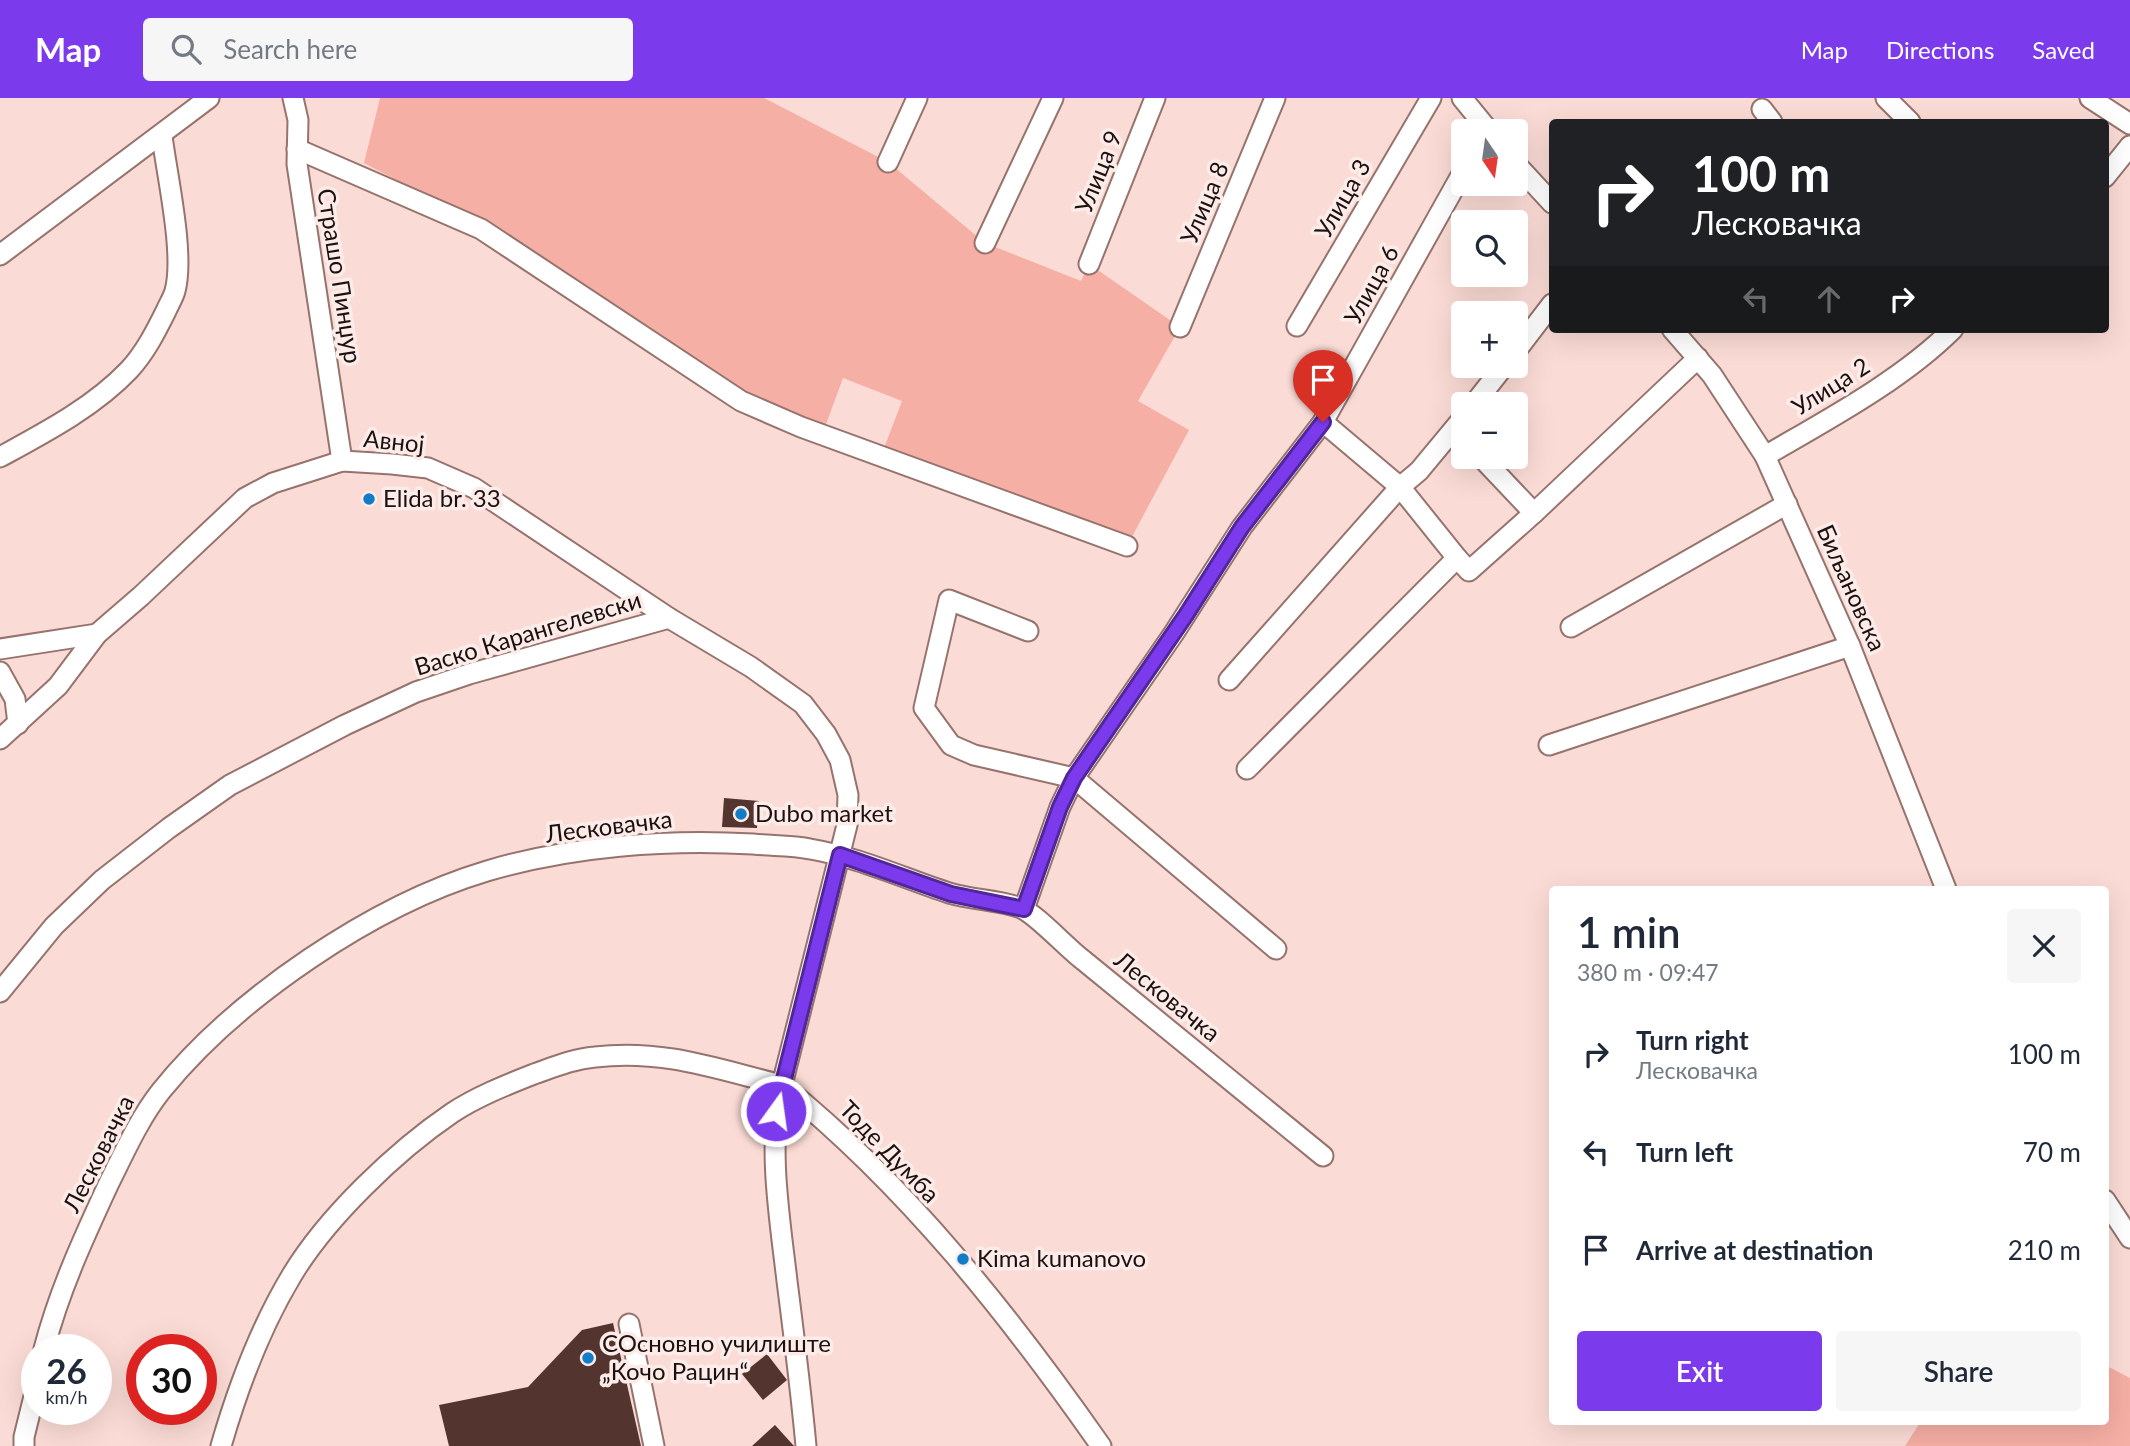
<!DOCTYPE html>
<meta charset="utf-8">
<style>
:root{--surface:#fff;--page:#f6f6f7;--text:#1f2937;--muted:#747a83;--accent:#7c3aed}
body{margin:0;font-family:Lato,sans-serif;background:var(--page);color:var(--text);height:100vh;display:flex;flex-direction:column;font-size:26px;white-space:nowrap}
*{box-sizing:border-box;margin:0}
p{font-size:23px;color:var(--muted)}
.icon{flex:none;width:38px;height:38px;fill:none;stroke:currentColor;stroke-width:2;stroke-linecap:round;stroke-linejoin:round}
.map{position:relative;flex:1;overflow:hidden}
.sheet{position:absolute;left:1549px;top:788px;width:560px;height:539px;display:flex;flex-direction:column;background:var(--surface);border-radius:7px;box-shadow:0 7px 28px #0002}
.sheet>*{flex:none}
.guide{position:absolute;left:1549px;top:21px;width:560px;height:214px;border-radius:7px;box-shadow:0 7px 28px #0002;background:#202124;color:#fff;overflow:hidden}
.needle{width:46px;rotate:167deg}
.tools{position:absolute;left:1451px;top:21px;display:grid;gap:14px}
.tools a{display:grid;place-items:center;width:77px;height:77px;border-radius:7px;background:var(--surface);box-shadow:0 7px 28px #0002;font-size:35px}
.speed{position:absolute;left:21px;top:1236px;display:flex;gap:14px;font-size:35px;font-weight:700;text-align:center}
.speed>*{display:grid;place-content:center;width:91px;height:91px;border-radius:50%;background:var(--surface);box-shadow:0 7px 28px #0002;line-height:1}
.speed small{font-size:18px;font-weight:400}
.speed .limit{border:10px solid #d22;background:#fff;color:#111}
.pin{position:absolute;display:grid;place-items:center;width:60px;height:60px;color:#fff;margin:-72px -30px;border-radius:50% 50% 50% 0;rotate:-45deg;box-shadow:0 0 7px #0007}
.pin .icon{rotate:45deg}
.me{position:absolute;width:77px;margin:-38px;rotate:14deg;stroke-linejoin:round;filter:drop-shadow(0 0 5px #0008)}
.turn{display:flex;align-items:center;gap:24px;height:147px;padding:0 28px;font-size:32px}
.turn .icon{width:91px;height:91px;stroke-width:2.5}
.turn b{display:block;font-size:49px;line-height:60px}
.lanes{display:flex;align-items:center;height:66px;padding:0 28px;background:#0003;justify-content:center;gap:35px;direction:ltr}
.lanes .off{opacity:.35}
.round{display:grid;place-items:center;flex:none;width:74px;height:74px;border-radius:7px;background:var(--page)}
.summary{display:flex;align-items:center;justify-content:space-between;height:119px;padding:0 28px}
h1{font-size:42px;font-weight:600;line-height:52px}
.button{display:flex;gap:14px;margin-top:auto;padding:14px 28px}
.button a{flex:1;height:80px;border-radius:7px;background:var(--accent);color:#fff;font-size:28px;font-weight:600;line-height:80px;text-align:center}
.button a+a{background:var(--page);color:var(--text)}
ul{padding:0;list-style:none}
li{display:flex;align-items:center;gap:21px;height:98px;padding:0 28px}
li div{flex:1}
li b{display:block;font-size:26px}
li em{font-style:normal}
header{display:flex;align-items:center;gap:42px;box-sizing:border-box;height:98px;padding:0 35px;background:var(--accent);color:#fff}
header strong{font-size:33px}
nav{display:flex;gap:38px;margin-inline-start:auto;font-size:24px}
.search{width:490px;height:63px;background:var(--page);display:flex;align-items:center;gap:18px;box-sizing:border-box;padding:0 24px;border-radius:7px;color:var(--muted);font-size:26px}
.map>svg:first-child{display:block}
.green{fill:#f6afa4}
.building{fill:#53342f}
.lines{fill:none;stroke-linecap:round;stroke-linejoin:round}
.street-casing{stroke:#96736d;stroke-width:23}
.street{stroke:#fff;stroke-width:19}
.route-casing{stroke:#51269a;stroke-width:18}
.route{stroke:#7c3aed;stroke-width:12}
.poi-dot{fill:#137cc7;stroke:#fcece9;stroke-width:2.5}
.labels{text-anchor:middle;stroke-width:7;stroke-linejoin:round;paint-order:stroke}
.street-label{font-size:24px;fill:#1d100e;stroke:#fcece9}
.poi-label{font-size:24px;fill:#1d100e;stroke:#fcece9;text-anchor:start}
</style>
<header>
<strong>Map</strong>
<div class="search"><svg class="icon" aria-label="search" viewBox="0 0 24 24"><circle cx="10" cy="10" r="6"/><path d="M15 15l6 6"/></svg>Search here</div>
<nav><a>Map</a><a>Directions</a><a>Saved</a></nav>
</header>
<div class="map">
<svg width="2130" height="1348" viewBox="0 0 2130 1348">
<rect width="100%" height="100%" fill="#fbdbd5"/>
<!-- green -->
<g class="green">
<path d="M380,0h384l124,64 97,81 96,38 8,-17 91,63 -42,74 51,29 -62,116 -246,-90 21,-55 -59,-23 -21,57 -83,-35 -253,-173 -122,-64z"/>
<path d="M2105,1267l25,13v68h-225l16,-25h184z"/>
</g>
<!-- building -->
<g class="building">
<path d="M724,700l35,3 -2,27 -35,-1z"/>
<path d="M613,1225l28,123h-192l-10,-41 89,-18 54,-57z"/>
<path d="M767,1256l20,26 -24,20 -21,-26z"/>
<path d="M775,1327l19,21h-42z"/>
</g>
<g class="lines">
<!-- street casing -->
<g class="street-casing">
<g id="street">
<path d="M293,0l5,22 -1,44 45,297"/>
<path d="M1462,0l27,33"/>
<path d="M1886,0l24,24"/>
<path d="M2090,0l40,26"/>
<path d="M1762,11l10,13"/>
<path d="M297,51l184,80 260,172 60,26 326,119"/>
<path d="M888,64l29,-64"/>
<path d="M1516,66l36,39"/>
<path d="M2105,79l25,-31"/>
<path d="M985,145l68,-145"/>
<path d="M0,157l209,-157"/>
<path d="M1089,166l66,-166"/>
<path d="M1297,228l134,-228"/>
<path d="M1180,229l95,-229"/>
<path d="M1672,231l40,46 53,81 85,190 96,243"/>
<path d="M1516,253l36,-47"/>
<path d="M1474,306l30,-38"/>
<path d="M1765,358c62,-36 137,-76 188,-127"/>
<path d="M0,359c44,-24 94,-50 129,-87 16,-17 27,-39 37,-59 3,-7 7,-13 9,-20 10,-37 -8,-115 -13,-155"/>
<path d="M1481,359l53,56"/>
<path d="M1457,460l12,13 65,-58 164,-155"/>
<path d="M1571,529l216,-123"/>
<path d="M1028,533l-79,-31 -25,108 27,37 23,10 100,23 202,171"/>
<path d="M0,551l97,-15"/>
<path d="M0,574l15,27 3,25"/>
<path d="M1229,582l171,-193 19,-16 44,-53"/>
<path d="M0,641l58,-53 39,-52 44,-38 104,-98 28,-15 69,-22 50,3 36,4 46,20 195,130 82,49 52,37 23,30 14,26 8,35 -1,30 -65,260c126,102 227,230 319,361"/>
<path d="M1549,647l301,-99"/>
<path d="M1247,671l210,-211 -57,-71 -77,-65"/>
<path d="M1024,811l36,-102 14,-29 100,-145 68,-106 81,-105 140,-250"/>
<path d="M0,894l54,-66 48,-46 67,-52 61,-43 115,-60 71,-33 53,-18 200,-56"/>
<path d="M2105,1102l25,38"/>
<path d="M629,1226l25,122"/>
<path d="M44,1251c15,-58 40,-112 65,-166 16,-32 30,-64 52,-92 75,-93 212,-186 326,-220 84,-25 180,-32 266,-27 19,2 39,1 57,5 48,8 93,29 139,44 23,7 50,7 72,15 15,6 47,41 62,52 80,65 160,130 240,196"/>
<path d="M24,1348v-9l13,-53"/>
<path d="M221,1348c17,-59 39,-118 71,-171 35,-58 104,-124 160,-162 24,-16 54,-28 82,-39 20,-7 39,-15 61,-17 69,-8 121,12 187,28 -15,60 -2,135 5,196 7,55 14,110 19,165"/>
</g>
</g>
<!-- street -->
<use href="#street" class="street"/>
</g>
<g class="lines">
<!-- route casing -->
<g class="route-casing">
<path id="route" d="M776,1013l64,-256 111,39 73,15 36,-102 14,-29 112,-163 56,-88 81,-105"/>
</g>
<!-- route -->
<use href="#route" class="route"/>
</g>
<!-- markers -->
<g class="poi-dot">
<circle cx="369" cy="401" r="7"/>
<circle cx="741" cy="716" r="7"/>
<circle cx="963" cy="1161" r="7"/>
<circle cx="588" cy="1260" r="7"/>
</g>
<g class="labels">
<!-- street labels -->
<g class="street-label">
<text transform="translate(1099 74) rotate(-68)" y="8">Улица 9</text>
<text transform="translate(1343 101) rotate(-60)" y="8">Улица 3</text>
<text transform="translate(1205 105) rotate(-67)" y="8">Улица 8</text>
<text transform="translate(339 178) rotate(81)" y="8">Страшо Пинџур</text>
<text transform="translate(1372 187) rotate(-61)" y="8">Улица 6</text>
<text transform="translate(1831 289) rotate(-32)" y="8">Улица 2</text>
<text transform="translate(394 344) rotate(6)" y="8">Авној</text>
<text transform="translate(1851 490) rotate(66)" y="8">Биљановска</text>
<text transform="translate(528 536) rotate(-17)" y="8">Васко Карангелевски</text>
<text transform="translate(609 729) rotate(-7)" y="8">Лесковачка</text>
<text transform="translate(1167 899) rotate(39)" y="8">Лесковачка</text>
<text transform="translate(889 1054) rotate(46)" y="8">Тоде Думба</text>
<text transform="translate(99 1056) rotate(-63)" y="8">Лесковачка</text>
</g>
<!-- poi labels -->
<g class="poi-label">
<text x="383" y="409">Elida br. 33</text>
<text x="755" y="724">Dubo market</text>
<text x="977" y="1169">Kima kumanovo</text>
<text x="602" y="1254">СОсновно училиште<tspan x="602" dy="28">„Кочо Рацин“</tspan></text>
</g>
</g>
</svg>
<div class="tools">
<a><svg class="needle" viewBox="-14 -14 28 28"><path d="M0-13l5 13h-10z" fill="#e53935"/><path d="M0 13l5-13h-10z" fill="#747a83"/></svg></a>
<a><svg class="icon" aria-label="search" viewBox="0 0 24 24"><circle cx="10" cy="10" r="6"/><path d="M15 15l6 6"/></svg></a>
<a>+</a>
<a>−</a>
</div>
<div class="speed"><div>26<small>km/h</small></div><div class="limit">30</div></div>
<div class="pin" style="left:1323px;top:324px;background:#d93025"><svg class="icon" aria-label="arrive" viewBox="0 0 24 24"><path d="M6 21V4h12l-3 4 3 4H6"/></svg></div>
<svg class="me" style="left:776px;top:1013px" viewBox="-20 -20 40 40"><circle r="17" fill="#7c3aed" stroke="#fff" stroke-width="3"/><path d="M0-11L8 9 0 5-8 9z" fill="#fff"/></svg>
<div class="guide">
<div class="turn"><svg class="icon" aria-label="right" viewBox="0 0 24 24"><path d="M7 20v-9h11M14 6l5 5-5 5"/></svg><div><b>100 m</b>Лесковачка</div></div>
<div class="lanes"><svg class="icon off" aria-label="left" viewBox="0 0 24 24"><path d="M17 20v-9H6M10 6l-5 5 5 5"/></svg><svg class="icon off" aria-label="ahead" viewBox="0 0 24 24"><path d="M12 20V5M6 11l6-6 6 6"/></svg><svg class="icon" aria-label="right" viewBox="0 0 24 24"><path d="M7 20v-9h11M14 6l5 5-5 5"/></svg></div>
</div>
<section class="sheet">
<div class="summary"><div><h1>1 min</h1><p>380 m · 09:47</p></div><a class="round"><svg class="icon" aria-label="close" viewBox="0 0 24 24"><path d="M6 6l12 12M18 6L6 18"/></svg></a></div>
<ul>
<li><svg class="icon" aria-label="right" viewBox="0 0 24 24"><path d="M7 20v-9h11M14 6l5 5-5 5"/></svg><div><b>Turn right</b><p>Лесковачка</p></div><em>100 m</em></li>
<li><svg class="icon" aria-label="left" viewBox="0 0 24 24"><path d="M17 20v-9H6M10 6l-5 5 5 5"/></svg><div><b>Turn left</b></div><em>70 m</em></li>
<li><svg class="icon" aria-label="arrive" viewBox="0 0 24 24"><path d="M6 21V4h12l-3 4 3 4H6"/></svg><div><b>Arrive at destination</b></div><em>210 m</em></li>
</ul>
<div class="button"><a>Exit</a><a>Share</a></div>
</section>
</div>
